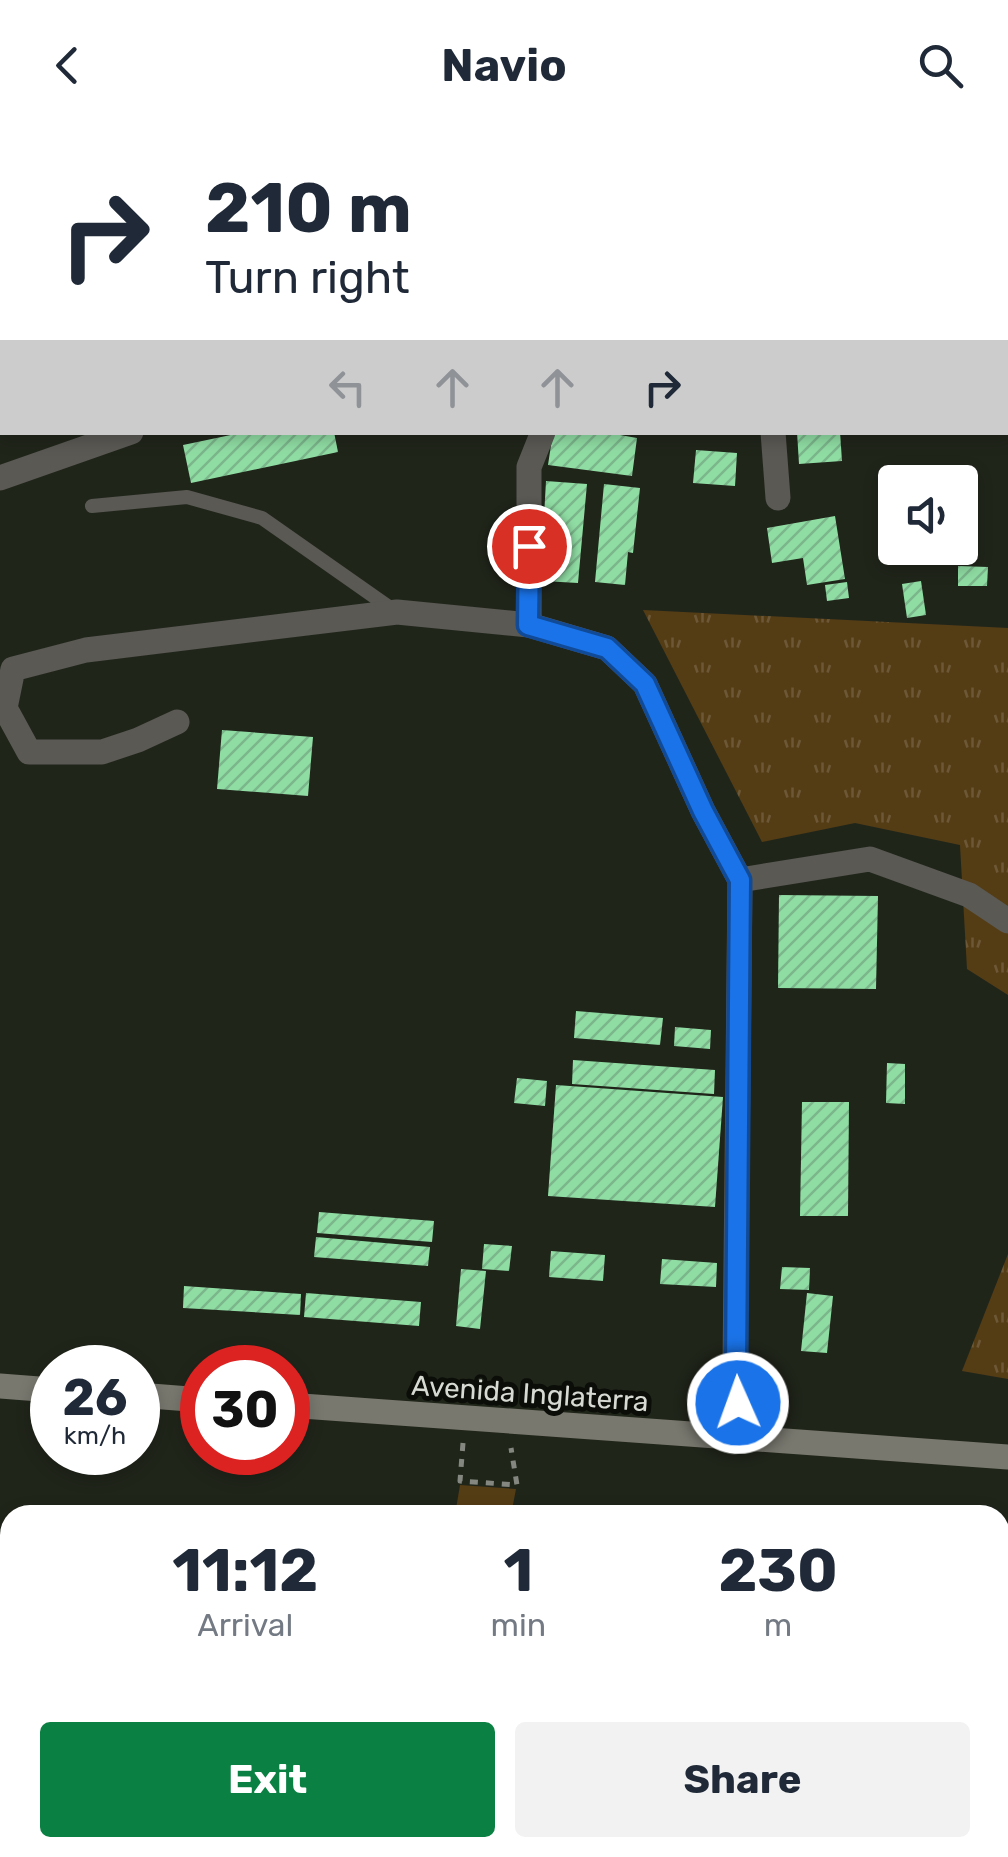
<!DOCTYPE html>
<style>
:root{--surface:#fff;--page:#f2f2f3;--text:#1f2937;--muted:#747a83;--accent:#0b8043}
body{margin:0;font-family:Rubik,sans-serif;background:var(--page);color:var(--text);height:100vh;display:flex;flex-direction:column;font-size:38px;white-space:nowrap}
*{box-sizing:border-box;margin:0}
p{font-size:32px;color:var(--muted)}
.icon{flex:none;width:55px;height:55px;fill:none;stroke:currentColor;stroke-width:2;stroke-linecap:round;stroke-linejoin:round}
.map{position:relative;flex:1;overflow:hidden}
.panel{position:absolute;left:0px;top:1375px;width:1010px;height:352px;display:flex;flex-direction:column;background:var(--surface);border-radius:30px 30px 0 0;box-shadow:0 5px 15px #0003}
.panel>*{flex:none}
.hud{position:absolute;left:0px;top:0px;width:1010px;height:305px;box-shadow:0 5px 15px #0003;background:#fff;color:var(--text);overflow:hidden}
.controls{position:absolute;left:878px;top:335px;display:grid;gap:20px}
.controls a{display:grid;place-items:center;width:100px;height:100px;border-radius:10px;background:var(--surface);box-shadow:0 5px 15px #0003;font-size:50px}
.speed{position:absolute;left:30px;top:1215px;display:flex;gap:20px;font-size:50px;font-weight:700;text-align:center}
.speed>*{display:grid;place-content:center;width:130px;height:130px;border-radius:50%;background:var(--surface);box-shadow:0 5px 15px #0003;line-height:1}
.speed small{font-size:25px;font-weight:400}
.speed .limit{border:15px solid #d22;background:#fff;color:#111}
.pin{position:absolute;display:grid;place-items:center;width:85px;height:85px;color:#fff;margin:-42px;border:5px solid #fff;border-radius:50%;box-shadow:0 2px 10px #0007}
.me{position:absolute;width:110px;margin:-55px;rotate:358deg;stroke-linejoin:round;filter:drop-shadow(0 0 8px #0008)}
.turn{display:flex;align-items:center;gap:35px;height:210px;padding:0 40px;font-size:45px}
.turn .icon{width:130px;height:130px;stroke-width:2.5}
.turn b{display:block;font-size:70px;line-height:85px}
.lanes{display:flex;align-items:center;height:95px;padding:0 40px;background:#0003;justify-content:center;gap:50px;direction:ltr}
.lanes .off{opacity:.35}
.eta{display:flex;justify-content:space-evenly;align-items:center;height:170px;text-align:center}
.eta b{font-size:60px;font-weight:700;line-height:70px}
.cta{display:flex;gap:20px;margin-top:auto;padding:20px 40px}
.cta a{flex:1;height:115px;border-radius:10px;background:var(--accent);color:#fff;font-size:40px;font-weight:700;line-height:115px;text-align:center}
.cta a+a{background:var(--page);color:var(--text)}
header{display:flex;justify-content:space-between;align-items:center;height:130px;padding:0 40px;background:var(--surface);font-size:45px;font-weight:700}
.map>svg:first-child{display:block}
.grass{fill:url(#grass-tufts)}
.forest{fill:url(#forest-crowns)}
.green{fill:#543c15}
.building{fill:url(#building-hatch)}
.lines{fill:none;stroke-linecap:round;stroke-linejoin:round}
.path{stroke:#83877f;stroke-width:5;stroke-dasharray:8 8;stroke-linecap:butt}
.service{stroke:#5a5954;stroke-width:14}
.minor{stroke:#5a5954;stroke-width:25}
.secondary{stroke:#79786f;stroke-width:25}
.route-casing{stroke:#114b97;stroke-width:25}
.route{stroke:#1a73e8;stroke-width:18}
.labels{text-anchor:middle;stroke-width:10;stroke-linejoin:round;paint-order:stroke}
.street-label{font-size:28px;fill:#d6dad3;stroke:#0b0d08}
</style>
<header><svg class="icon" aria-label="back" viewBox="0 0 24 24"><path d="M15 5l-7 7 7 7"/></svg>Navio<svg class="icon" aria-label="search" viewBox="0 0 24 24"><circle cx="10" cy="10" r="6"/><path d="M15 15l6 6"/></svg></header>
<div class="map">
<svg width="1008" height="1727" viewBox="0 0 1008 1727">
<defs>
<pattern id="grass-tufts" width="24" height="20" patternUnits="userSpaceOnUse" patternTransform="scale(2.5)"><rect width="24" height="20" fill="#543c15"/><path d="M3 7l-1-3M5 7V3M7 7l1-3M15 17l-1-3M17 17v-4M19 17l1-3" fill="none" stroke="#6c5836"/></pattern>
<pattern id="forest-crowns" width="20" height="18" patternUnits="userSpaceOnUse" patternTransform="scale(2.5)"><rect width="20" height="18" fill="#775517"/><path d="M2 6a3 3 0 1 1 6 0M12 15a3 3 0 1 1 6 0" fill="none" stroke="#8a6d38"/></pattern>
<pattern id="building-hatch" width="6" height="6" patternUnits="userSpaceOnUse" patternTransform="scale(2.5)"><rect width="6" height="6" fill="#90dda4"/><path d="M-1 1l2-2M0 6l6-6M5 7l2-2" fill="none" stroke="#7cb68b"/></pattern>
</defs>
<rect width="100%" height="100%" fill="#20251a"/>
<!-- grass -->
<g class="grass">
<path d="M643,480l365,18v367l-41,-26 -7,-124 -105,-22 -93,19z"/>
<path d="M1008,1124v125l-46,-8z"/>
</g>
<!-- forest -->
<path class="forest" d="M0,1548l10,1v169h990v-120l8,-3v132h-1008z"/>
<!-- green -->
<path class="green" d="M460,1355l56,4 -5,26h-56z"/>
<!-- building -->
<g class="building">
<path d="M245,302h89l4,20 -147,31 -8,-38z"/>
<path d="M553,302h67v3l17,3 -5,38 -84,-11z"/>
<path d="M797,302h43l2,29 -43,3z"/>
<path d="M696,320l41,3 -2,33 -42,-3z"/>
<path d="M546,351l41,3 -9,99 -35,-2 2,-28h-3z"/>
<path d="M604,354l36,4 -7,65 -5,-1 -3,33 -30,-3z"/>
<path d="M835,386l10,63 -38,6 -4,-27 -31,5 -5,-35z"/>
<path d="M958,436l30,1 -1,19h-29z"/>
<path d="M921,451l5,34 -19,3 -5,-34z"/>
<path d="M847,452l2,16 -22,3 -2,-16z"/>
<path d="M222,600l91,7 -5,59 -91,-7z"/>
<path d="M779,765l99,1 -2,93 -98,-1z"/>
<path d="M576,881l87,7 -3,27 -86,-7z"/>
<path d="M675,897l36,3 -1,19 -36,-3z"/>
<path d="M573,930l142,10 -1,24 -142,-10z"/>
<path d="M887,933l18,1v40l-19,-1z"/>
<path d="M517,948l30,3 -2,25 -31,-3z"/>
<path d="M556,955l167,12 -8,110 -167,-11z"/>
<path d="M802,972h47l-1,114h-48z"/>
<path d="M319,1082l115,9 -2,21 -115,-9z"/>
<path d="M316,1107l114,10 -2,19 -114,-9z"/>
<path d="M484,1114l28,2 -3,25 -27,-2z"/>
<path d="M551,1121l54,4 -2,26 -54,-4z"/>
<path d="M662,1129l55,4 -1,24 -56,-3z"/>
<path d="M782,1137l28,1 -1,22 -29,-1z"/>
<path d="M461,1139l25,2 -6,58 -24,-3z"/>
<path d="M184,1156l117,8 -1,21 -117,-7z"/>
<path d="M306,1163l115,9 -2,24 -115,-9z"/>
<path d="M807,1163l26,3 -6,57 -26,-2z"/>
</g>
<g class="lines">
<!-- path -->
<path class="path" d="M463,1313l-3,38 57,4 -6,-37"/>
<!-- service -->
<path class="service" d="M92,376l95,-9 75,21 134,94"/>
<!-- minor -->
<g class="minor">
<path d="M347,0l1,2"/>
<path d="M563,0l1,2"/>
<path d="M0,152l2,-1"/>
<path d="M773,302l5,66"/>
<path d="M0,348l131,-46"/>
<path d="M529,495v-158l14,-35"/>
<path d="M177,592l-39,18 -36,12h-73l-24,-44 8,-39 73,-19 311,-38 132,13 78,23 38,36 58,127 37,69 -5,487 5,72"/>
<path d="M740,750l130,-21 99,36 39,26"/>
</g>
<!-- secondary -->
<g class="secondary">
<path d="M0,1256l52,4"/>
<path d="M138,1265l64,5"/>
<path d="M288,1275l720,52"/>
</g>
</g>
<g class="lines">
<!-- route casing -->
<g class="route-casing">
<path id="route" d="M529,416l-1,79 79,23 38,36 58,127 37,69 -4,487 2,36"/>
</g>
<!-- route -->
<use href="#route" class="route"/>
</g>
<g class="labels">
<!-- street labels -->
<g class="street-label">
<text transform="translate(530 1263) rotate(4)" y="10">Avenida Inglaterra</text>
</g>
</g>
</svg>
<div class="controls">
<a><svg class="icon" aria-label="sound" viewBox="0 0 24 24"><path d="M4 9h4l5-4v14l-5-4H4zM17 9q2 3 0 6"/></svg></a>
</div>
<div class="speed"><div>26<small>km/h</small></div><div class="limit">30</div></div>
<div class="pin" style="left:529px;top:416px;background:#d93025"><svg class="icon" aria-label="arrive" viewBox="0 0 24 24"><path d="M6 21V4h12l-3 4 3 4H6"/></svg></div>
<svg class="me" style="left:738px;top:1273px" viewBox="-20 -20 40 40"><circle r="17" fill="#1a73e8" stroke="#fff" stroke-width="3"/><path d="M0-11L8 9 0 5-8 9z" fill="#fff"/></svg>
<div class="hud">
<div class="turn"><svg class="icon" aria-label="right" viewBox="0 0 24 24"><path d="M7 20v-9h11M14 6l5 5-5 5"/></svg><div><b>210 m</b>Turn right</div></div>
<div class="lanes"><svg class="icon off" aria-label="left" viewBox="0 0 24 24"><path d="M17 20v-9H6M10 6l-5 5 5 5"/></svg><svg class="icon off" aria-label="ahead" viewBox="0 0 24 24"><path d="M12 20V5M6 11l6-6 6 6"/></svg><svg class="icon off" aria-label="ahead" viewBox="0 0 24 24"><path d="M12 20V5M6 11l6-6 6 6"/></svg><svg class="icon" aria-label="right" viewBox="0 0 24 24"><path d="M7 20v-9h11M14 6l5 5-5 5"/></svg></div>
</div>
<section class="panel">
<div class="eta">
<div><b>11:12</b><p>Arrival</p></div>
<div><b>1</b><p>min</p></div>
<div><b>230</b><p>m</p></div>
</div>
<div class="cta"><a>Exit</a><a>Share</a></div>
</section>
</div>
